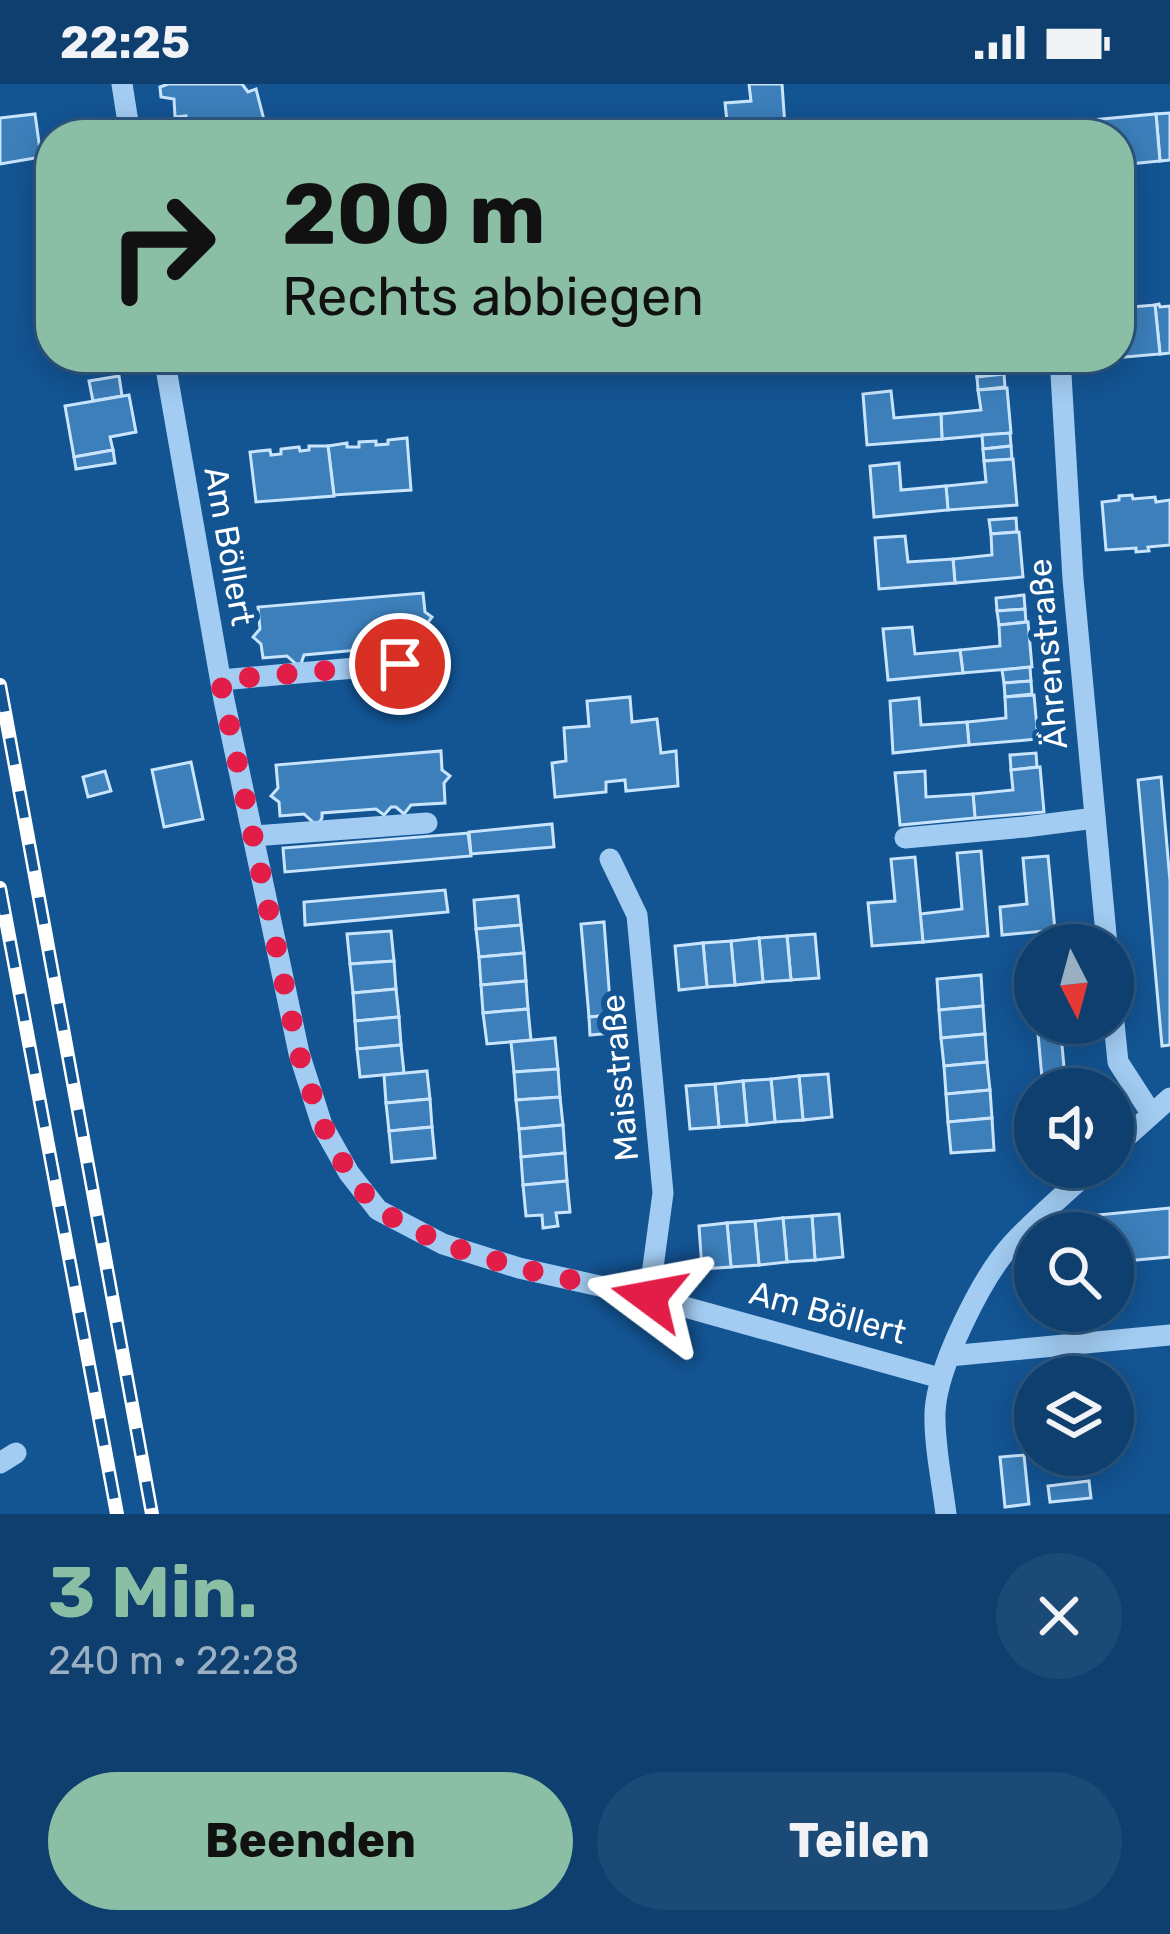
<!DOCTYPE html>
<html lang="de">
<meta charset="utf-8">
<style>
:root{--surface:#0e3f6e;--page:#1c4a76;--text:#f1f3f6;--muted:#9bafc2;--line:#2e5881;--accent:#8abfa5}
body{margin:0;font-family:Rubik,sans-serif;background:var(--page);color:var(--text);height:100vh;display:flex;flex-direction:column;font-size:45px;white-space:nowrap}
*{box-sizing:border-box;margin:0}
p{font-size:39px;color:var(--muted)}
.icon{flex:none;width:66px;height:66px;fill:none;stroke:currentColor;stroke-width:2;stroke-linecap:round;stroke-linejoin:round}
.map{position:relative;height:1430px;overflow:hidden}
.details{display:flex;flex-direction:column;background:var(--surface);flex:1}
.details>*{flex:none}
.guide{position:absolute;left:36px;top:36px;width:1098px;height:252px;border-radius:48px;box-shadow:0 6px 30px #0003,0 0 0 3px var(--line);background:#8abfa5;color:#111;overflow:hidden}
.needle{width:78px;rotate:174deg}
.buttons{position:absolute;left:1014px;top:840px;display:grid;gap:24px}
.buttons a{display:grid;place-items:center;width:120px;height:120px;border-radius:50%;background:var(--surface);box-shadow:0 6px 30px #0003,0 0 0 3px var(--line);font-size:60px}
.pin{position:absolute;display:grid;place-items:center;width:102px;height:102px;color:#fff;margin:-51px;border:6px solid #fff;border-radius:50%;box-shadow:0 3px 12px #0007}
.me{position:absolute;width:132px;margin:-66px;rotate:283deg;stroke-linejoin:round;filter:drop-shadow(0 0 9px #0008)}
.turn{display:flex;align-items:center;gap:42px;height:252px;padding:0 48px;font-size:54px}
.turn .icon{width:156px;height:156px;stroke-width:2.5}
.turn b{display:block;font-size:84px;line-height:102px}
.round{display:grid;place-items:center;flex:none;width:126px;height:126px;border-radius:63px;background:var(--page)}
.overview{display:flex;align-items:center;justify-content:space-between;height:204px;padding:0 48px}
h1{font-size:72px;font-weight:700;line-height:90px;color:var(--accent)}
.action{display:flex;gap:24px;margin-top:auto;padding:24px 48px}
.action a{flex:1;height:138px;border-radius:72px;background:var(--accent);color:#111;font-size:48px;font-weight:700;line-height:138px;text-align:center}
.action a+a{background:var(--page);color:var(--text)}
.status{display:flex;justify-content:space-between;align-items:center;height:84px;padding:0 60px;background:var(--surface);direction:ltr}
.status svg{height:33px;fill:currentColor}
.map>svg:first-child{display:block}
.building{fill:#3c7fbb;stroke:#c9e4fd;stroke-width:3}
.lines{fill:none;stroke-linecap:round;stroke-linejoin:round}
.minor{stroke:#a2ccf2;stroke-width:21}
.rail-casing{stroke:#fff;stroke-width:14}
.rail{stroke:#135493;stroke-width:9;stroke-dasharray:27;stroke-linecap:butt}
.route{stroke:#e11d48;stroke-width:21;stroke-dasharray:0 37.8}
.labels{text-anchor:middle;stroke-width:12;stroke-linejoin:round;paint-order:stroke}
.street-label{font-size:33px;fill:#fff;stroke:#135493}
</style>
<div class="status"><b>22:25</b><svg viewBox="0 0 49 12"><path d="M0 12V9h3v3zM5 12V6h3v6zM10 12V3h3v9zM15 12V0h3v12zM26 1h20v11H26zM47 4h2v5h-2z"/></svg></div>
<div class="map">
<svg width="1170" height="1430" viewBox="0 0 1170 1430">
<rect width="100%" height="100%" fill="#135493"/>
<!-- building -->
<g class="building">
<path d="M168,0h74l6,8 8,-3 8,31 -52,5v-4l-26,2v-7l-11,1 -1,-18 -13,-2 -1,-10z"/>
<path d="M749,0h33l3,42 -57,5 -3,-28 26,-2z"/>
<path d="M1170,29v47l-10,1 -4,-47z"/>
<path d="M35,30l6,43 -41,7v-46z"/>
<path d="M1156,30l4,47 -41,4v-30h-49l-1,-13z"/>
<path d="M1159,220l1,3 10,-1v47l-10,1 -5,-49z"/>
<path d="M1155,221l5,49 -70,6v-3h29v-49z"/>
<path d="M1003,276l1,14 -27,3 -1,-14z"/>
<path d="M1004,290l1,13 -27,3 -1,-13z"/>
<path d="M119,292l3,20 -29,5 -4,-20z"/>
<path d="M1007,304l4,45 -69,6 -1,-25 40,-4 -3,-20z"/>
<path d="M891,307l3,27 47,-4 1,25 -75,6 -4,-51z"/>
<path d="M129,311l7,37 -26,5 3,13 -39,7 -9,-51z"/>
<path d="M1010,349l1,13 -28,3 -1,-14z"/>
<path d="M407,354l4,52 -77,5 -6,-49 19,-3v4h12v-5l17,-1v4l12,-1v-4z"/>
<path d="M309,362h19l6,50 -78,6 -6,-50 20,-2 1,5 10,-1v-5l18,-2 1,4 9,-1z"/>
<path d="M1011,362l1,13 -28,2 -1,-12z"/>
<path d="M113,366l2,13 -39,6 -2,-12z"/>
<path d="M1013,375l4,46 -69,5 -2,-24 40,-4 -2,-21z"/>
<path d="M899,379l2,27 45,-4 2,24 -74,7 -4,-51z"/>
<path d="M1132,411l1,4 22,-2 1,5 14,-2v45l-22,2 1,4 -13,1v-4l-30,2 -4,-48 17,-2v-4z"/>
<path d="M1016,434l1,14 -26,2 -2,-14z"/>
<path d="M1019,448l4,45 -68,6 -2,-24 39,-4 -1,-21z"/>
<path d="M905,452l3,26 45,-3 2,24 -76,6 -4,-51z"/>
<path d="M423,509l2,19 7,5 -6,8 2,19 -35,3 -6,8 -9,-7 -5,1 -7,8 -8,-7 -54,5 -3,9h-5l-9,-8 -24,2 -2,-14 -8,-7 7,-8 -2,-22z"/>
<path d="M1024,511l1,14 -28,2 -1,-13z"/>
<path d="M1025,525l1,13 -27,3 -2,-14z"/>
<path d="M1028,538l4,45 -69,6 -3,-23 40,-4 -1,-21z"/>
<path d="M912,543l3,27 45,-4 3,23 -75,7 -5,-51z"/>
<path d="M1030,583l1,14 -27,2 -2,-13z"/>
<path d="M1031,597l1,13 -27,3 -1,-14z"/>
<path d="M1034,611l4,44 -69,6 -2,-23 39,-4 -1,-21z"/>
<path d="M630,613l2,25 25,-3 4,34 15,-2 2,35 -52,5 -1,-11 -19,2v10l-51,5 -3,-34 14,-2 -2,-33 25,-2 -2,-25z"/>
<path d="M919,614l2,27 46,-3 2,23 -76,8 -3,-52z"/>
<path d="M441,667l1,19 8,6 -6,7 1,20 -34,2 -7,9 -8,-7h-5l-7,8 -8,-6 -54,4v5l-3,5h-5l-10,-9 -24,2 -1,-14 -8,-6 7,-8 -2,-23z"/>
<path d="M1036,669l1,14 -26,3 -1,-15z"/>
<path d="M191,678l12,57 -39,8 -12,-57z"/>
<path d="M1040,683l4,45 -69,6 -2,-24 40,-4 -2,-20z"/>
<path d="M105,687l6,20 -23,6 -5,-20z"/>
<path d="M925,687l1,26 47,-3 2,24 -75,7 -5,-52z"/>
<path d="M1161,693l9,104v164l-8,1 -24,-266z"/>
<path d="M552,740l2,23 -83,7 -2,-22z"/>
<path d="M468,749l3,23 -186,16 -2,-24z"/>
<path d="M981,767l7,85 -65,6 -3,-28 42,-5 -5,-56z"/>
<path d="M1048,772l7,74 -53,5 -2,-28 27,-3 -4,-46z"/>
<path d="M915,773l8,85 -51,4 -4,-43 27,-2 -4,-42z"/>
<path d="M445,806l3,22 -143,13 -1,-23z"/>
<path d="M518,812l3,29 -45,4 -2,-29z"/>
<path d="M604,838l7,93 -22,2 -8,-93z"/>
<path d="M521,841l3,28 -45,4 -3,-28z"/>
<path d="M391,847l3,30 -44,3 -3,-30z"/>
<path d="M815,850l4,44 -28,2 -4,-44z"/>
<path d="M787,852l4,44 -28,2 -4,-44z"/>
<path d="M759,854l4,44 -28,3 -4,-44z"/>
<path d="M731,857l4,44 -28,2 -4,-44z"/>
<path d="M703,859l4,44 -28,3 -4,-44z"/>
<path d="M524,869l2,28 -45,4 -2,-28z"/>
<path d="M394,877l2,28 -43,4 -3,-29z"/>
<path d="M981,891l2,31 -44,4 -2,-31z"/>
<path d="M526,897l2,28 -45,4 -2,-28z"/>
<path d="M396,905l3,28 -44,4 -2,-28z"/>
<path d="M983,922l2,28 -44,4 -2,-28z"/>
<path d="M528,925l3,31 -44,4 -4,-31z"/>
<path d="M611,931l2,18 -23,2 -1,-18z"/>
<path d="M399,933l2,28 -44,4 -2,-28z"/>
<path d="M1037,939h23l6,66h-23z"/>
<path d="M985,950l2,28 -43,4 -3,-28z"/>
<path d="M555,954l3,31 -44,3 -3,-30z"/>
<path d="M401,961l3,28 -44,4 -3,-28z"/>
<path d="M987,978l3,28 -44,4 -2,-28z"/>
<path d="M558,985l2,28 -44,3 -2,-28z"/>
<path d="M427,987l3,28 -44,4 -2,-28z"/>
<path d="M828,990l4,43 -29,3 -4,-44z"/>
<path d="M799,992l4,44 -28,2 -4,-43z"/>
<path d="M771,995l4,43 -28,3 -4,-44z"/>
<path d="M743,997l4,44 -28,2 -4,-43z"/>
<path d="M715,1000l4,43 -29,2 -4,-43z"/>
<path d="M990,1006l2,28 -44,4 -2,-28z"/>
<path d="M560,1013l3,28 -44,4 -3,-29z"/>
<path d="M430,1015l2,28 -43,4 -3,-28z"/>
<path d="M992,1034l2,32 -43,3 -3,-31z"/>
<path d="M563,1041l2,28 -44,4 -2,-28z"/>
<path d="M432,1043l3,31 -43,4 -3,-31z"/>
<path d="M565,1069l2,28 -44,4 -2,-28z"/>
<path d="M567,1097l3,31 -14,1 2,13 -15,2 -1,-13 -16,1 -3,-31z"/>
<path d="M1170,1124v49l-57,5v-29h-14l-2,-18z"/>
<path d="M839,1130l4,43 -28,3 -3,-44z"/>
<path d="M812,1132l3,44 -28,2 -4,-44z"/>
<path d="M783,1134l4,44 -28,3 -4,-44z"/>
<path d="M755,1137l4,44 -28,2 -4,-44z"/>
<path d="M727,1139l4,44 -29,2 -3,-43z"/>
<path d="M1035,1315v34l-9,1 -3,-34z"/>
<path d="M1024,1371l5,49 -24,3 -5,-50z"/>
<path d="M1089,1397l2,17 -41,4 -2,-16z"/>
</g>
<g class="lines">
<!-- minor -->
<g class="minor">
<path d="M122,0l8,51"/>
<path d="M164,273l60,343 75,353 23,72 27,48 29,37 65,34 76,24 130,29 291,81"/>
<path d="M1060,273l13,222 34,366"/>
<path d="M876,277l71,-4"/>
<path d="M221,596l179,-16"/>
<path d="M253,752l174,-13"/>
<path d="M905,754l120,-11 70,-9"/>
<path d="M610,775l27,56 26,278 -14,104"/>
<path d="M1113,929l5,49 33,51"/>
<path d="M1113,1065l57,-51"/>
<path d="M949,1272l221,-21"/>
<path d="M0,1379l16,-10"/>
<path d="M946,1430c-4,-33 -12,-69 -11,-102 2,-45 47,-135 77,-168 25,-27 55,-52 82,-77"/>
</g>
<!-- rail casing -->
<g class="rail-casing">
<g id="rail">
<path d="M0,601l152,829"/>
<path d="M0,804l117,626"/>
</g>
</g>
<!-- rail -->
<use href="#rail" class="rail"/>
</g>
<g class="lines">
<!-- route -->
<path class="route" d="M400,580l-180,16 79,374 23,70 27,50 29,36 65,34 76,24 130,29"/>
</g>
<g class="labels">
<!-- street labels -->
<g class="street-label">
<text transform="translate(230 462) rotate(80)" y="12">Am Böllert</text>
<text transform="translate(1047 570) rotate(-95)" y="12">Ährenstraße</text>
<text transform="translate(619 994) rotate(-95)" y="12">Maisstraße</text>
<text transform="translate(828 1228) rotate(15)" y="12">Am Böllert</text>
</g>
</g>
</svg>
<div class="buttons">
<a><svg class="needle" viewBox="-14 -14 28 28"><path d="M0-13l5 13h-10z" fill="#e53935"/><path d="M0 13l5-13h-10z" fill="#9bafc2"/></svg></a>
<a><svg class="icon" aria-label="sound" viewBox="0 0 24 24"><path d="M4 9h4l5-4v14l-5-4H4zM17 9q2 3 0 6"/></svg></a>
<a><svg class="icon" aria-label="search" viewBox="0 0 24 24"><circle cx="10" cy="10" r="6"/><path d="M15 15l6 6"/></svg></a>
<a><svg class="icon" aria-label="layers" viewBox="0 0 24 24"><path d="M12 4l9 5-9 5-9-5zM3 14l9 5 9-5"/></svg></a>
</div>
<div class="pin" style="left:400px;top:580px;background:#d93025"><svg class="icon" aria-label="arrive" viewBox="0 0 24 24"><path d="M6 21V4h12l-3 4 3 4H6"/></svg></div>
<svg class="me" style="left:649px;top:1213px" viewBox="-20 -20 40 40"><path d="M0-17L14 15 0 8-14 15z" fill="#e11d48" stroke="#fff" stroke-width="4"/></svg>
<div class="guide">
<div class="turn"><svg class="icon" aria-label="right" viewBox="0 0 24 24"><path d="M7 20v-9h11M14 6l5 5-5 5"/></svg><div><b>200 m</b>Rechts abbiegen</div></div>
</div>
</div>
<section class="details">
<div class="overview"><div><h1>3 Min.</h1><p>240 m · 22:28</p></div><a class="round"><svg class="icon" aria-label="close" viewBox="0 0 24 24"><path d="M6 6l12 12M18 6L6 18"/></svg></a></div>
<div class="action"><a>Beenden</a><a>Teilen</a></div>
</section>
